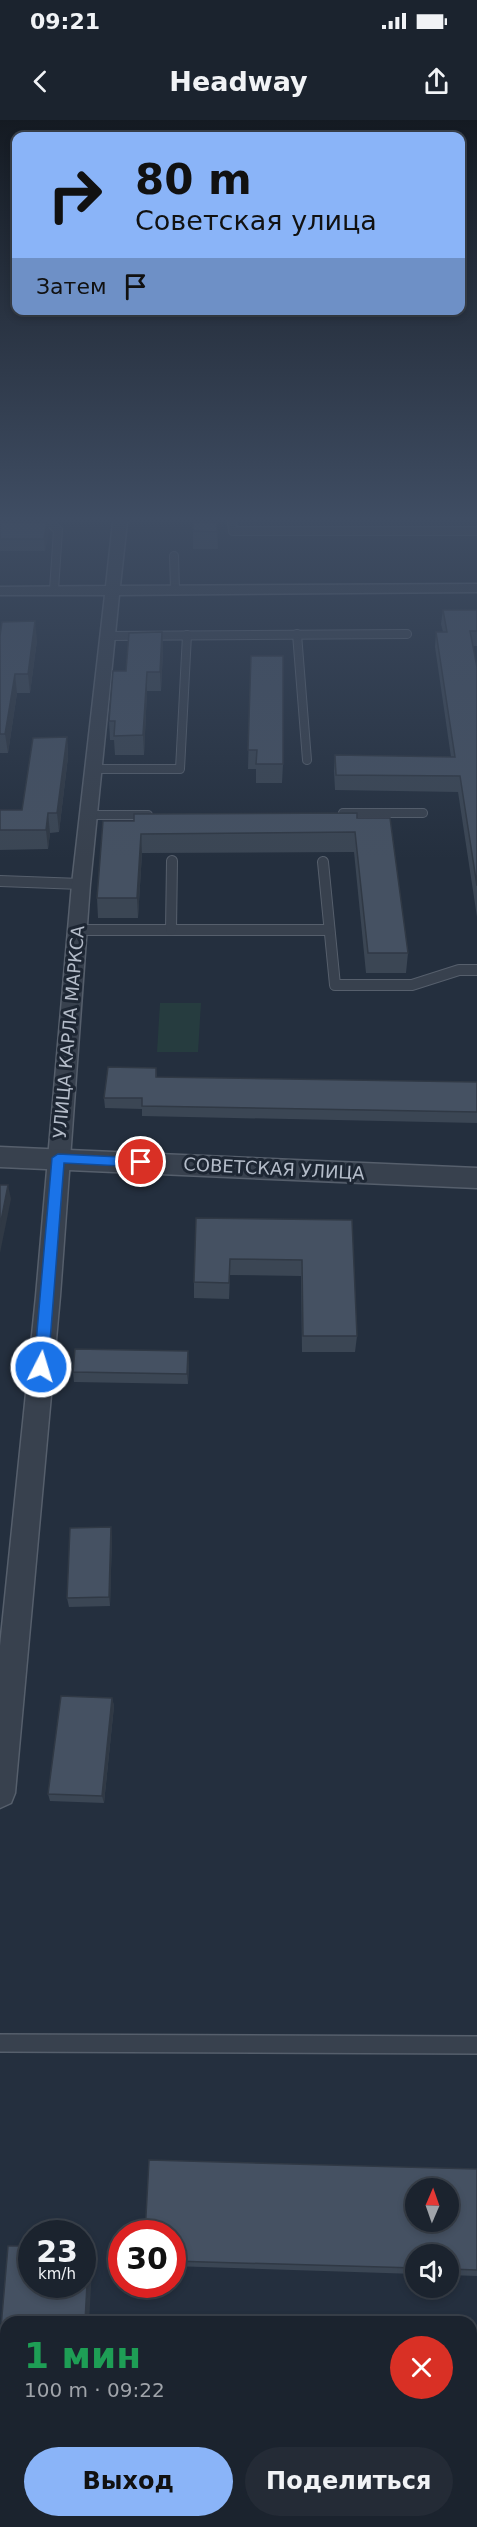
<!DOCTYPE html>
<html lang="ru">
<meta charset="utf-8">
<style>
:root{--surface:#1b232e;--page:#242b36;--text:#f1f3f6;--muted:#a0a4aa;--line:#39404a;--accent:#8ab4f8}
body{margin:0;font-family:"DejaVu Sans",sans-serif;background:var(--page);color:var(--text);height:100vh;display:flex;flex-direction:column;font-size:22px;white-space:nowrap}
*{box-sizing:border-box;margin:0}
p{font-size:20px;color:var(--muted)}
.icon{flex:none;width:33px;height:33px;fill:none;stroke:currentColor;stroke-width:2;stroke-linecap:round;stroke-linejoin:round}
.map{position:relative;flex:1;overflow:hidden}
.sheet{position:absolute;left:0px;top:2196px;width:477px;height:212px;display:flex;flex-direction:column;background:var(--surface);border-radius:18px 18px 0 0;box-shadow:0 3px 9px #0003,0 0 0 2px var(--line)}
.sheet>*{flex:none}
.banner{position:absolute;left:12px;top:12px;width:453px;height:183px;border-radius:12px;box-shadow:0 3px 9px #0003,0 0 0 2px var(--line);background:#8ab4f8;color:#111;overflow:hidden}
.needle{width:39px;rotate:2deg}
.fabs{position:absolute;left:405px;top:2058px;display:grid;gap:12px}
.fabs a{display:grid;place-items:center;width:54px;height:54px;border-radius:50%;background:var(--surface);box-shadow:0 3px 9px #0003,0 0 0 2px var(--line);font-size:30px}
.speed{position:absolute;left:18px;top:2100px;display:flex;gap:12px;font-size:30px;font-weight:700;text-align:center}
.speed>*{display:grid;place-content:center;width:78px;height:78px;border-radius:50%;background:var(--surface);box-shadow:0 3px 9px #0003,0 0 0 2px var(--line);line-height:1}
.speed small{font-size:15px;font-weight:400}
.speed .limit{border:9px solid #d22;background:#fff;color:#111}
.pin{position:absolute;display:grid;place-items:center;width:51px;height:51px;color:#fff;margin:-26px;border:3px solid #fff;border-radius:50%;box-shadow:0 2px 6px #0007}
.me{position:absolute;width:66px;margin:-33px;rotate:5deg;stroke-linejoin:round;filter:drop-shadow(0 0 4px #0008)}
.turn{display:flex;align-items:center;gap:21px;height:126px;padding:0 24px;font-size:27px}
.turn .icon{width:78px;height:78px;stroke-width:2.5}
.turn b{display:block;font-size:42px;line-height:51px}
.then{display:flex;align-items:center;height:57px;padding:0 24px;background:#0003;gap:12px;font-size:22px}
.round{display:grid;place-items:center;flex:none;width:63px;height:63px;border-radius:32px;background:var(--page)}
.headline{display:flex;align-items:center;justify-content:space-between;height:102px;padding:0 24px}
h1{font-size:36px;font-weight:700;line-height:45px;color:#1e9e55}
.cta{display:flex;gap:12px;margin-top:auto;padding:12px 24px}
.cta a{flex:1;height:69px;border-radius:36px;background:var(--accent);color:#111;font-size:24px;font-weight:700;line-height:69px;text-align:center}
.cta a+a{background:var(--page);color:var(--text)}
.status{display:flex;justify-content:space-between;align-items:center;height:42px;padding:0 30px;background:var(--surface);direction:ltr}
.status svg{height:16px;fill:currentColor}
header{display:flex;justify-content:space-between;align-items:center;height:78px;padding:0 24px;background:var(--surface);font-size:27px;font-weight:700}
.map>svg:first-child{display:block}
.green{fill:#263c3f}
.lines{fill:none;stroke-linecap:round;stroke-linejoin:round}
.service-far2-casing{stroke:#565f6c;stroke-width:10}
.service-far1-casing{stroke:#565f6c;stroke-width:12}
.service-casing{stroke:#565f6c;stroke-width:20}
.minor-casing{stroke:#565f6c;stroke-width:3}
.tertiary-casing{stroke:#565f6c;stroke-width:3}
.service-far2{stroke:#38414e;stroke-width:8}
.service-far1{stroke:#38414e;stroke-width:10}
.service{stroke:#38414e;stroke-width:17}
.minor{fill:#38414e;fill-rule:evenodd}
.tertiary{fill:#38414e;fill-rule:evenodd}
.wall{fill:#3b4654}
.shaded-wall{fill:#303945}
.building{fill:#455162;stroke:#303945;stroke-width:1.5;fill-rule:evenodd}
.route{fill:#1a73e8;stroke:#114b97;stroke-width:1.5}
.labels{text-anchor:middle;stroke-width:6;stroke-linejoin:round;paint-order:stroke}
.street-label{font-size:18px;fill:#b4bcc9;stroke:#1d2633}
</style>
<div class="status"><b>09:21</b><svg viewBox="0 0 49 12"><path d="M0 12V9h3v3zM5 12V6h3v6zM10 12V3h3v9zM15 12V0h3v12zM26 1h20v11H26zM47 4h2v5h-2z"/></svg></div>
<header><svg class="icon" aria-label="back" viewBox="0 0 24 24"><path d="M15 5l-7 7 7 7"/></svg>Headway<svg class="icon" aria-label="share" viewBox="0 0 24 24"><path d="M12 15V3M7 8l5-5 5 5M5 13v7h14v-7"/></svg></header>
<div class="map">
<svg width="477" height="2407" viewBox="0 0 477 2407">
<rect width="100%" height="100%" fill="#242f3e"/>
<!-- green -->
<path class="green" d="M160,883h41l-3,49h-41z"/>
<g class="lines">
<!-- service-far2 casing -->
<g class="service-far2-casing">
<g id="service-far2">
<path d="M49,402l9,8 -4,60"/>
<path d="M232,402l1,9h244"/>
<path d="M174,436l1,34"/>
<path d="M297,514l10,126"/>
<path d="M108,516l299,-2"/>
<path d="M93,649h87l7,-134"/>
<path d="M343,693h80"/>
<path d="M88,695h60"/>
</g>
</g>
<!-- service-far1 casing -->
<g class="service-far1-casing">
<g id="service-far1">
<path d="M323,742l12,123h77l47,-15h18"/>
<path d="M0,761l81,3"/>
<path d="M77,810h252"/>
<path d="M171,810l1,-69"/>
</g>
</g>
<!-- service casing -->
<g class="service-casing">
<path id="service" d="M0,1923l477,2"/>
</g>
<!-- minor casing -->
<g class="minor-casing">
<path id="minor" d="M113,402h14l-7,64 357,-2v8l-358,3 -29,289 -30,412 -45,497 -4,10 -11,5v-162l36,-350 36,-412 33,-289h-105v-8l106,-1z"/>
</g>
<!-- tertiary casing -->
<g class="tertiary-casing">
<path id="tertiary" d="M0,1027l477,21v20l-477,-21z"/>
</g>
<!-- service-far2 -->
<use href="#service-far2" class="service-far2"/>
<!-- service-far1 -->
<use href="#service-far1" class="service-far1"/>
<!-- service -->
<use href="#service" class="service"/>
<!-- minor -->
<use href="#minor" class="minor"/>
<!-- tertiary -->
<use href="#tertiary" class="tertiary"/>
</g>
<!-- wall -->
<g class="wall">
<path d="M0,402h48l1,8 -4,21h-45z"/>
<path d="M186,402h31l1,27h-25v-27z"/>
<path d="M443,490h34v36h-4l4,21v250l-19,-125 -123,-2 -1,-19 1,-16 116,2 -16,-110 1,-15h7l-2,-8z"/>
<path d="M162,512l1,19 -2,40h-14l-3,64h-29l-1,-15h-4l-1,-19 17,-50z"/>
<path d="M0,516l37,4 -7,53h-13l-9,60h-8z"/>
<path d="M251,536l32,108 -1,19h-26v-14h-8z"/>
<path d="M67,617l1,20 -9,75 -9,1 -2,16 -48,1v-40h22z"/>
<path d="M357,698l51,135 -2,20h-40l-12,-121 -212,1 -4,65h-40l-1,-20 37,-77z"/>
<path d="M156,948l1,9 320,5v41l-335,-7v-7l-37,-1 -1,-10z"/>
<path d="M196,1098l156,2 5,116 -2,16h-53l-1,-76 -71,-1 -1,24 -35,-1v-16z"/>
<path d="M189,1241l-1,23 -114,-2 -1,-10z"/>
<path d="M112,1416l-2,70 -41,1 -2,-9z"/>
<path d="M112,1578l2,8 -10,97 -54,-2 -2,-7z"/>
<path d="M477,2049v107l-29,-1v-21h-32v20l-244,-8v-32z"/>
</g>
<!-- shaded-wall -->
<g class="shaded-wall">
<path d="M47,402h1l1,8 -4,21 -1,-12z"/>
<path d="M35,501l2,19 -7,53 -2,-19z"/>
<path d="M162,512l1,19 -2,40 -1,-19z"/>
<path d="M147,552v19l-3,64 -1,-20z"/>
<path d="M15,554l2,19 -9,60 -3,-19z"/>
<path d="M67,617l1,20 -9,75 -2,-19z"/>
<path d="M48,693l2,20 -2,16 -2,-19z"/>
<path d="M141,714l1,19 -4,65 -1,-20z"/>
<path d="M8,1065l3,14 -11,54v-27z"/>
<path d="M188,1231l1,10 -1,23 -1,-10z"/>
<path d="M111,1407l1,9 -2,70 -1,-9z"/>
<path d="M112,1578l2,8 -10,97 -2,-7z"/>
<path d="M89,2126l4,7 -4,69h-4z"/>
<path d="M74,2402h4v5h-5z"/>
</g>
<!-- building -->
<g class="building">
<path d="M0,402h47l-3,17h-44z"/>
<path d="M193,402h24v10l-24,-1z"/>
<path d="M443,490h34v21h-7l7,36v219l-17,-110 -124,-1 -1,-20 120,2 -19,-125h11z"/>
<path d="M35,501l-7,53h-13l-10,60h-5v-98l2,-14z"/>
<path d="M162,512l-2,40h-13l-4,63 -29,1 1,-15h-6l4,-50h13l3,-38z"/>
<path d="M251,536h32v108h-27l1,-14h-9z"/>
<path d="M67,617l-10,76h-9l-2,17h-46v-20h22l11,-72z"/>
<path d="M357,693v5h33l18,135h-40l-13,-121 -214,2 -4,64h-40l6,-77h31v-7z"/>
<path d="M108,947l48,1v9l321,5v30l-335,-6v-8h-38z"/>
<path d="M0,1065h8l-8,41z"/>
<path d="M196,1098l156,2 5,116h-54l-1,-76 -72,-1 -1,24 -35,-1z"/>
<path d="M75,1229l113,2 -1,23 -114,-2z"/>
<path d="M111,1407l-2,70 -42,1 3,-70z"/>
<path d="M61,1576l51,2 -10,98 -54,-2z"/>
<path d="M149,2040l328,9v101l-29,-1v-15h-32v14l-244,-7v-27h-27zM416,2068h32v34h-32z"/>
<path d="M8,2126h24v38h50v-38h7l-4,76h-79v200h68l-1,5h-73v-188z"/>
</g>
<!-- sky -->
<linearGradient id="sky" x2="0" y2="1"><stop stop-color="#141a22"/><stop offset="0.54" stop-color="#3f4d63"/><stop offset="1" stop-color="#3f4d63" stop-opacity="0"/></linearGradient>
<rect width="477" height="739" fill="url(#sky)"/>
<!-- route -->
<path class="route" d="M58,1034l83,4 6,4 -6,5 -77,-4 -16,204 -2,4h-10l-2,-4 18,-209z"/>
<g class="labels">
<!-- street labels -->
<g class="street-label">
<text transform="translate(69 912) rotate(-85)" y="6">УЛИЦА КАРЛА МАРКСА</text>
<text transform="translate(274 1049) rotate(3)" y="6">СОВЕТСКАЯ УЛИЦА</text>
</g>
</g>
</svg>
<div class="fabs">
<a><svg class="needle" viewBox="-14 -14 28 28"><path d="M0-13l5 13h-10z" fill="#e53935"/><path d="M0 13l5-13h-10z" fill="#a0a4aa"/></svg></a>
<a><svg class="icon" aria-label="sound" viewBox="0 0 24 24"><path d="M4 9h4l5-4v14l-5-4H4zM17 9q2 3 0 6"/></svg></a>
</div>
<div class="speed"><div>23<small>km/h</small></div><div class="limit">30</div></div>
<div class="pin" style="left:141px;top:1042px;background:#d93025"><svg class="icon" aria-label="arrive" viewBox="0 0 24 24"><path d="M6 21V4h12l-3 4 3 4H6"/></svg></div>
<svg class="me" style="left:41px;top:1247px" viewBox="-20 -20 40 40"><circle r="17" fill="#1a73e8" stroke="#fff" stroke-width="3"/><path d="M0-11L8 9 0 5-8 9z" fill="#fff"/></svg>
<div class="banner">
<div class="turn"><svg class="icon" aria-label="right" viewBox="0 0 24 24"><path d="M7 20v-9h11M14 6l5 5-5 5"/></svg><div><b>80 m</b>Советская улица</div></div>
<div class="then">Затем<svg class="icon" aria-label="arrive" viewBox="0 0 24 24"><path d="M6 21V4h12l-3 4 3 4H6"/></svg></div>
</div>
<section class="sheet">
<div class="headline"><div><h1>1 мин</h1><p>100 m · 09:22</p></div><a class="round" style="background:#d93025;color:#fff"><svg class="icon" aria-label="close" viewBox="0 0 24 24"><path d="M6 6l12 12M18 6L6 18"/></svg></a></div>
<div class="cta"><a>Выход</a><a>Поделиться</a></div>
</section>
</div>
